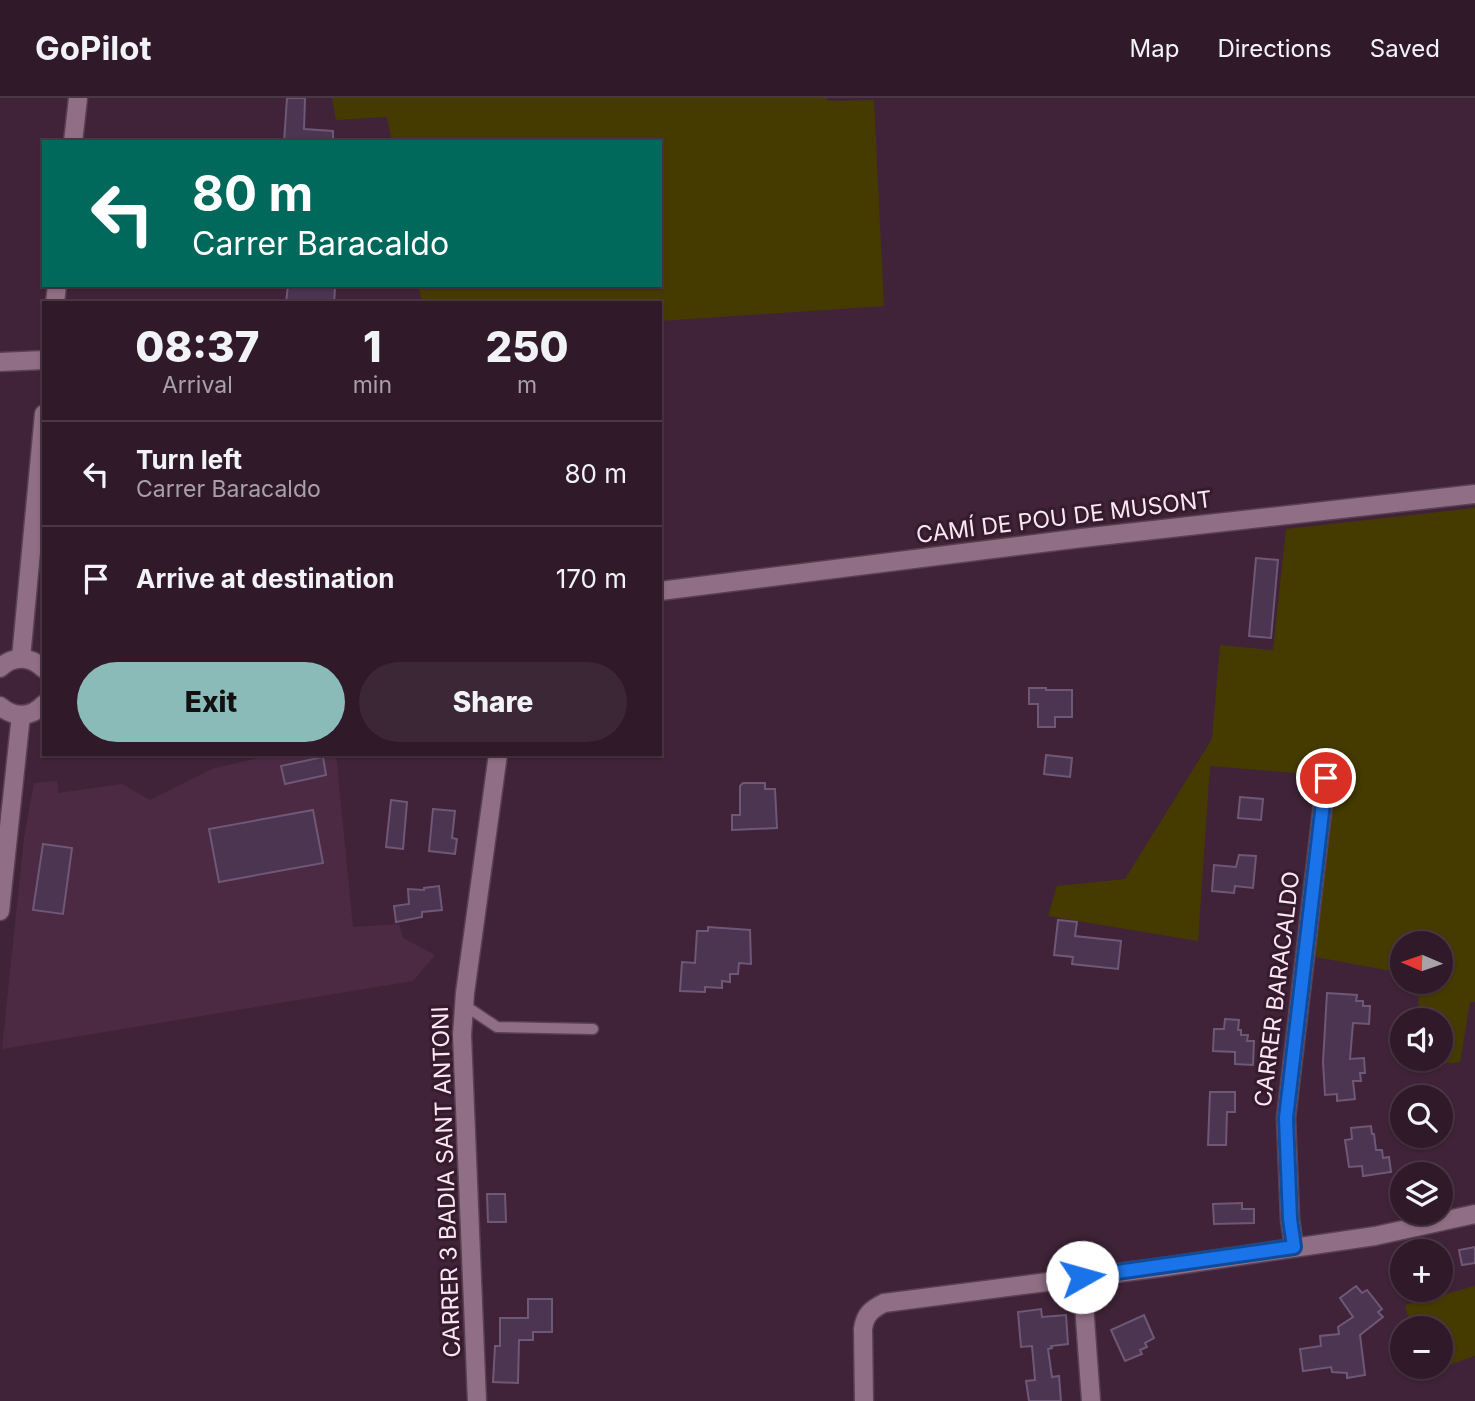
<!DOCTYPE html>
<meta charset="utf-8">
<style>
:root{--surface:#301a2a;--page:#3c2736;--text:#f1f3f6;--muted:#a8a1a8;--line:#4b3847;--accent:#8bbbb9}
body{margin:0;font-family:Inter,sans-serif;background:var(--page);color:var(--text);height:100vh;display:flex;flex-direction:column;font-size:26px;white-space:nowrap}
*{box-sizing:border-box;margin:0}
p{font-size:23px;color:var(--muted)}
.icon{flex:none;width:38px;height:38px;fill:none;stroke:currentColor;stroke-width:2;stroke-linecap:round;stroke-linejoin:round}
.map{position:relative;flex:1;overflow:hidden}
.sheet{position:absolute;left:42px;top:203px;width:620px;height:455px;display:flex;flex-direction:column;background:var(--surface);border-radius:0px;box-shadow:0 2px 5px #0004,0 0 0 2px var(--line)}
.sheet>*{flex:none}
.hud{position:absolute;left:42px;top:42px;width:620px;height:147px;border-radius:0px;box-shadow:0 2px 5px #0004,0 0 0 2px var(--line);background:#00695c;color:#fff;overflow:hidden}
.needle{width:46px;rotate:272deg}
.tools{position:absolute;left:1390px;top:833px;display:grid;gap:14px}
.tools a{display:grid;place-items:center;width:63px;height:63px;border-radius:50%;background:var(--surface);box-shadow:0 2px 5px #0004,0 0 0 2px var(--line);font-size:35px}
.pin{position:absolute;display:grid;place-items:center;width:60px;height:60px;color:#fff;margin:-30px;border:4px solid #fff;border-radius:50%;box-shadow:0 2px 7px #0007}
.me{position:absolute;width:77px;margin:-38px;rotate:83deg;stroke-linejoin:round;filter:drop-shadow(0 0 5px #0008)}
.turn{display:flex;align-items:center;gap:24px;height:147px;padding:0 35px;font-size:32px}
.turn .icon{width:91px;height:91px;stroke-width:2.5}
.turn b{display:block;font-size:49px;line-height:60px}
.eta{display:flex;justify-content:space-evenly;align-items:center;height:119px;text-align:center}
.eta b{font-size:42px;font-weight:800;line-height:49px}
.primary-button{display:flex;gap:14px;margin-top:auto;padding:14px 35px}
.primary-button a{flex:1;height:80px;border-radius:42px;background:var(--accent);color:#111;font-size:28px;font-weight:800;line-height:80px;text-align:center}
.primary-button a+a{background:var(--page);color:var(--text)}
ul{padding:0;list-style:none}
li{display:flex;align-items:center;gap:21px;height:105px;padding:0 35px;border-top:2px solid var(--line)}
li div{flex:1}
li b{display:block;font-size:26px}
li em{font-style:normal}
header{display:flex;align-items:center;gap:42px;box-sizing:border-box;height:98px;padding:0 35px;background:var(--surface);border-bottom:2px solid var(--line)}
header strong{font-size:33px}
nav{display:flex;gap:38px;margin-inline-start:auto;font-size:24px}
.map>svg:first-child{display:block}
.built{fill:#4d2a43}
.green{fill:#453b01}
.building{fill:#4b3551;stroke:#6f5876;stroke-width:2}
.lines{fill:none;stroke-linecap:round;stroke-linejoin:round}
.service-casing{stroke:#594052;stroke-width:13}
.minor-casing{stroke:#594052;stroke-width:21}
.tertiary-casing{stroke:#594052;stroke-width:21}
.service{stroke:#906e85;stroke-width:10}
.minor{stroke:#906e85;stroke-width:18}
.tertiary{stroke:#906e85;stroke-width:18}
.route-casing{stroke:#114b97;stroke-width:18}
.route{stroke:#1a73e8;stroke-width:12}
.labels{text-anchor:middle;stroke-width:6;stroke-linejoin:round;paint-order:stroke}
.street-label{font-size:23px;fill:#fae7f4;stroke:#361a2e}
</style>
<header>
<strong>GoPilot</strong>
<nav><a>Map</a><a>Directions</a><a>Saved</a></nav>
</header>
<div class="map">
<svg width="1475" height="1303" viewBox="0 0 1475 1303">
<rect width="100%" height="100%" fill="#402338"/>
<!-- built -->
<path class="built" d="M275,656h61l17,173 46,-3 4,14 32,17 -22,26 -411,68 22,-211 10,-55 23,-2 1,12 64,-9 28,16 62,-31z"/>
<!-- green -->
<g class="green">
<path d="M332,0h495l1,3 46,-1 10,206 -224,15v-18h-238l-4,-18h242v-143h-268l-5,-25 -51,3z"/>
<path d="M1475,410v494h-5l-10,60 -41,4v-7h21v-39h-21l-1,-38h22v-39h-38v30l-92,-17 21,-180 -121,-10 -12,175 -150,-25 9,-30 68,-7 87,-140 8,-94 53,5 13,-121z"/>
<path d="M1475,1188v70l-52,18 -2,-7h19v-39h-29l-6,-23z"/>
</g>
<!-- building -->
<g class="building">
<path d="M287,0h18l-1,31 29,2v11h-49z"/>
<path d="M288,187l47,3 -1,15h-48z"/>
<path d="M1256,460l22,2 -7,78 -22,-2z"/>
<path d="M1029,590h17v2h26v27h-17v10h-17v-23h-9z"/>
<path d="M1046,657l26,3 -2,19 -26,-3z"/>
<path d="M323,659l3,18 -41,9 -4,-18z"/>
<path d="M743,685h22v6h10l2,39 -45,2v-15h8v-29z"/>
<path d="M1240,699l23,2 -2,21 -23,-2z"/>
<path d="M391,702l16,2 -4,47 -17,-2z"/>
<path d="M433,711l22,2 -3,27 5,1 -2,15 -26,-3z"/>
<path d="M313,712l10,53 -104,19 -10,-53z"/>
<path d="M43,746l29,4 -9,66 -30,-4z"/>
<path d="M1239,757l17,1 -3,32 -18,-2 -1,7 -22,-2 2,-26 22,2z"/>
<path d="M439,788l3,24 -20,2v5l-26,5 -2,-16 15,-2 -1,-15 16,1v-2z"/>
<path d="M1058,822l19,2 -2,14 46,5 -3,28 -46,-5 1,-7 -19,-2z"/>
<path d="M708,829l42,3 1,34 -12,-1 -1,11h-8v8l-8,-1v7l-17,-1v5l-25,-1 2,-29 13,1 2,-32h11z"/>
<path d="M1327,895l30,2 -1,6h7v5h7l-1,18 -16,-1 -3,36 14,-1 1,15h-5l1,8h-8l2,18 -18,2v-7l-12,1 -2,-33z"/>
<path d="M1225,921l14,1 -1,10h3v5h7l-1,6h7l-1,24 -18,-1v-12l-22,-1 1,-22h10z"/>
<path d="M1210,994h25v20h-8l-1,33h-18z"/>
<path d="M1371,1028l1,8h2l2,16h6l1,8 6,-1 2,15 -28,4 -1,-10 -13,1 -4,-27 7,-1 -1,-11z"/>
<path d="M487,1096h18l1,28h-18z"/>
<path d="M1242,1105v6h12v14l-40,1 -1,-20z"/>
<path d="M1475,1149v16l-13,2 -3,-15z"/>
<path d="M1356,1188l6,7 5,-3 15,19 -4,3 5,5 -23,18 5,40 -18,3v-5l-15,-1 -1,-5 -28,4 -3,-22 21,-3 -1,-10 19,-2 -1,-7 15,-10 -13,-19z"/>
<path d="M528,1201h24v33h-19v8h-14l-1,43 -25,-1 2,-36h5v-28h28z"/>
<path d="M1041,1211l1,8 24,-2 2,29 -17,2 1,2 -4,1 4,28 7,-1 2,25h-32l-3,-20 9,-1 -3,-34 -11,1 -3,-35z"/>
<path d="M1144,1217l10,23 -9,5 2,4 -7,3 2,4 -17,7 -14,-31z"/>
</g>
<g class="lines">
<!-- service casing -->
<g class="service-casing">
<path id="service" d="M464,907l33,22 96,2"/>
</g>
<!-- minor casing -->
<g class="minor-casing">
<g id="minor">
<path d="M0,264l44,-2"/>
<path d="M1294,1149l-4,-28 -4,-101 40,-340"/>
<path d="M1082,1179l9,124"/>
<path d="M477,1303l-15,-366 3,-42 33,-239"/>
<path d="M864,1303l-1,-72c2,-15 9,-20 21,-26l280,-36 211,-31 100,-22"/>
</g>
</g>
<!-- tertiary casing -->
<g class="tertiary-casing">
<g id="tertiary">
<path d="M73,44l5,-44"/>
<path d="M55,205l2,-18"/>
<path d="M660,493l422,-53 393,-44"/>
<path d="M21,560l23,-244"/>
<path d="M0,570c13,-13 31,-12 44,1"/>
<path d="M0,608c14,12 31,12 44,-2"/>
<path d="M0,813l21,-196"/>
</g>
</g>
<!-- service -->
<use href="#service" class="service"/>
<!-- minor -->
<use href="#minor" class="minor"/>
<!-- tertiary -->
<use href="#tertiary" class="tertiary"/>
</g>
<g class="lines">
<!-- route casing -->
<g class="route-casing">
<path id="route" d="M1082,1179l212,-30 -4,-28 -4,-101 40,-340"/>
</g>
<!-- route -->
<use href="#route" class="route"/>
</g>
<g class="labels">
<!-- street labels -->
<g class="street-label">
<text transform="translate(1064 419) rotate(-7)" y="8">CAMÍ DE POU DE MUSONT</text>
<text transform="translate(1277 891) rotate(-83)" y="8">CARRER BARACALDO</text>
<text transform="translate(446 1084) rotate(-92)" y="8">CARRER 3 BADIA SANT ANTONI</text>
</g>
</g>
</svg>
<div class="tools">
<a><svg class="needle" viewBox="-14 -14 28 28"><path d="M0-13l5 13h-10z" fill="#e53935"/><path d="M0 13l5-13h-10z" fill="#a8a1a8"/></svg></a>
<a><svg class="icon" aria-label="sound" viewBox="0 0 24 24"><path d="M4 9h4l5-4v14l-5-4H4zM17 9q2 3 0 6"/></svg></a>
<a><svg class="icon" aria-label="search" viewBox="0 0 24 24"><circle cx="10" cy="10" r="6"/><path d="M15 15l6 6"/></svg></a>
<a><svg class="icon" aria-label="layers" viewBox="0 0 24 24"><path d="M12 4l9 5-9 5-9-5zM3 14l9 5 9-5"/></svg></a>
<a>+</a>
<a>−</a>
</div>
<div class="pin" style="left:1326px;top:680px;background:#d93025"><svg class="icon" aria-label="arrive" viewBox="0 0 24 24"><path d="M6 21V4h12l-3 4 3 4H6"/></svg></div>
<svg class="me" style="left:1082px;top:1179px" viewBox="-20 -20 40 40"><circle r="19" fill="#fff"/><path d="M0-13L10 11 0 6-10 11z" fill="#1a73e8"/></svg>
<div class="hud">
<div class="turn"><svg class="icon" aria-label="left" viewBox="0 0 24 24"><path d="M17 20v-9H6M10 6l-5 5 5 5"/></svg><div><b>80 m</b>Carrer Baracaldo</div></div>
</div>
<section class="sheet">
<div class="eta">
<div><b>08:37</b><p>Arrival</p></div>
<div><b>1</b><p>min</p></div>
<div><b>250</b><p>m</p></div>
</div>
<ul>
<li><svg class="icon" aria-label="left" viewBox="0 0 24 24"><path d="M17 20v-9H6M10 6l-5 5 5 5"/></svg><div><b>Turn left</b><p>Carrer Baracaldo</p></div><em>80 m</em></li>
<li><svg class="icon" aria-label="arrive" viewBox="0 0 24 24"><path d="M6 21V4h12l-3 4 3 4H6"/></svg><div><b>Arrive at destination</b></div><em>170 m</em></li>
</ul>
<div class="primary-button"><a>Exit</a><a>Share</a></div>
</section>
</div>
